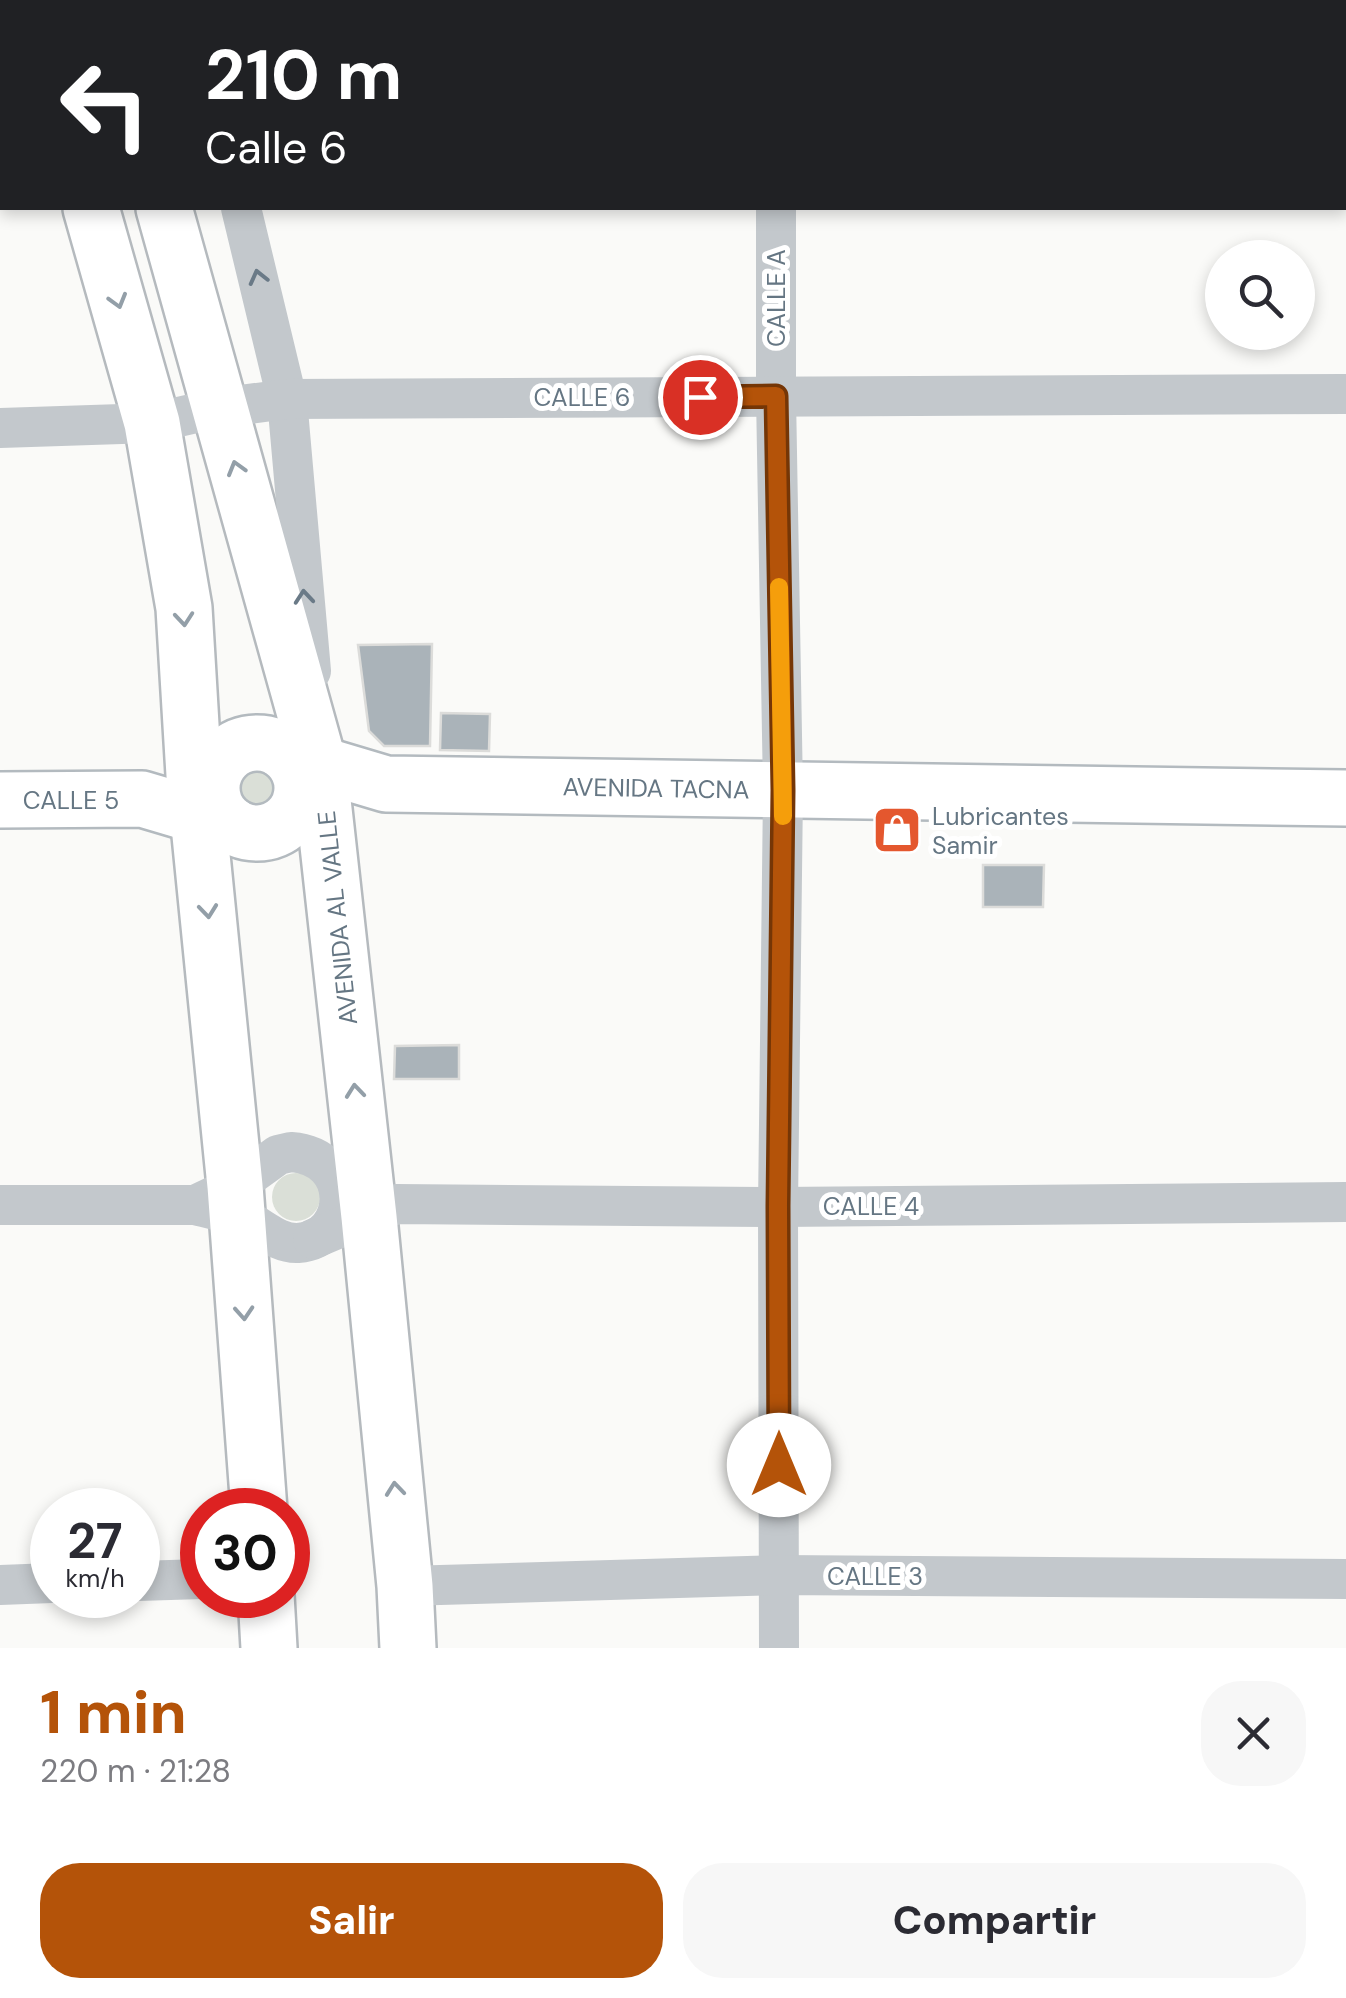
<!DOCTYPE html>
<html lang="es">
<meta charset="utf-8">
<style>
:root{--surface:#fff;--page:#f7f7f7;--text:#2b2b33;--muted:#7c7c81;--accent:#b45309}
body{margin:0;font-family:"DM Sans",sans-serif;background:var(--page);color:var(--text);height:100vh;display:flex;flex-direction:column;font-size:38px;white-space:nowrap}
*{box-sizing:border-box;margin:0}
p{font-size:32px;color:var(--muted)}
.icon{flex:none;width:55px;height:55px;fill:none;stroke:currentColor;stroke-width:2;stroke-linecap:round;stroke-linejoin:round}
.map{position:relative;height:1648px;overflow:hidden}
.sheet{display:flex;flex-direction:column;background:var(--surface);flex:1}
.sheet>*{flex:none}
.hud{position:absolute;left:0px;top:0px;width:1348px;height:210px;box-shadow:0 5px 15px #0003;background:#202124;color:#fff;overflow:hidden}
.tools{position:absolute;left:1205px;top:240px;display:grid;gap:20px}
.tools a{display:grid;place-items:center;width:110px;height:110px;border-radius:50%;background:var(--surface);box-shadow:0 5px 15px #0003;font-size:50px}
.speed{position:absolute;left:30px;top:1488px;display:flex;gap:20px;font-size:50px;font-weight:700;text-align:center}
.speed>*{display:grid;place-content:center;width:130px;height:130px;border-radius:50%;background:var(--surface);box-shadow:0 5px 15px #0003;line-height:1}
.speed small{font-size:25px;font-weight:400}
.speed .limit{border:15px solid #d22;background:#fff;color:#111}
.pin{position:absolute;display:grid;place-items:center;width:85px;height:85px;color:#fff;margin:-42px;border:5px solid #fff;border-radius:50%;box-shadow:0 2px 10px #0007}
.me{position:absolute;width:110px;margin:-55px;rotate:0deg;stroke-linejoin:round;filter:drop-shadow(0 0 8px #0008)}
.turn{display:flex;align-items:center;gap:35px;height:210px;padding:0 40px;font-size:45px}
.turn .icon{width:130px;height:130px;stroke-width:2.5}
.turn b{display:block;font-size:70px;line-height:85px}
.round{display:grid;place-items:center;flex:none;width:105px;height:105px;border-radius:40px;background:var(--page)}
.overview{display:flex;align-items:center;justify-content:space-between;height:170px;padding:0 40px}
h1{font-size:60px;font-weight:800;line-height:75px;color:var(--accent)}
.cta{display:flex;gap:20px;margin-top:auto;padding:20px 40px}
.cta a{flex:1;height:115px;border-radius:40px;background:var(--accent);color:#fff;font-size:40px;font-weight:800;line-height:115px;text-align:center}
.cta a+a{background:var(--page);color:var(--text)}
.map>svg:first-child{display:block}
.green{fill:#dadfd7}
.building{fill:#aab3b9;stroke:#dcdcda;stroke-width:2.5}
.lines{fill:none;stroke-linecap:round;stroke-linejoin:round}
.secondary-casing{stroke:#b3babf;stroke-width:60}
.primary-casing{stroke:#b5babe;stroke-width:60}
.street{stroke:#c3c8cc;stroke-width:40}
.secondary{stroke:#fff;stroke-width:55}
.primary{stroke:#fff;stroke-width:55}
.oneway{stroke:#6a7a87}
.oneway2{stroke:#939fa8}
.route-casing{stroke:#753606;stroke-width:25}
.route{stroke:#b45309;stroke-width:18}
.slow{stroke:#f59e0b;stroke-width:18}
.labels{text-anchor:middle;stroke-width:10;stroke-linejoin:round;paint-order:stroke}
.street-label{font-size:25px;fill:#657683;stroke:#fff}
.poi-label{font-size:25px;fill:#657683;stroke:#fff;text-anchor:start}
</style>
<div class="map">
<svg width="1346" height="1648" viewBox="0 0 1346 1648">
<rect width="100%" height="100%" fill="#fafaf8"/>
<!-- green -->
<g class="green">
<path d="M785,0h561v8l-1,-6h-560z"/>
<circle cx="259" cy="790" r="23"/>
<circle cx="296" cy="1197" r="24"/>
</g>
<!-- building -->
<g class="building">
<path d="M432,644l-2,102h-46l-15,-15 -11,-86z"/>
<path d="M441,713l49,1 -1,37 -49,-1z"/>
<path d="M983,865h61l-1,42h-60z"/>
<path d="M459,1045v34h-65l1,-33z"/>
</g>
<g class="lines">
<!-- secondary casing -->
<g class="secondary-casing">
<g id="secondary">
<circle cx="257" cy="788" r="45"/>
<path d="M280,749l39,15 67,20 960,14"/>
<path d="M0,800l142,-1 91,27"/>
</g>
</g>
<!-- primary casing -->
<g class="primary-casing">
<g id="primary">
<path d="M34,0v2"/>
<path d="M106,0l1,2"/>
<path d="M91,208l61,215 32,185 10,167 41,411 24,324"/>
<path d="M164,208l155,556 50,453 36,369 3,62"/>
<path d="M266,1595l3,53"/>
</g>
</g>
<!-- street -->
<g class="street">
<path d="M191,0v2"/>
<path d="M777,2v-2"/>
<path d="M1345,30h1"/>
<path d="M0,51h2"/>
<path d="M241,208l46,191 24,272"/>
<path d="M776,208v188l7,395 -5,416 1,441"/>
<path d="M0,428l152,-5 66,-15 69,-9 1059,-5"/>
<path d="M291,1152c66,5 61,87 7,91 -22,1 -38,-18 -57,-25 -15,-6 -31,-9 -46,-13l40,-19 43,-31z"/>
<path d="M0,1205h195"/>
<path d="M313,1239l83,-35 382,3 568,-5"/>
<path d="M138,1581l64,-2"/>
<path d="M0,1585l52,-2"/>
<path d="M405,1586l375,-11 566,4"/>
</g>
<!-- secondary -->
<use href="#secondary" class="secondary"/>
<!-- primary -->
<use href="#primary" class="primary"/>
</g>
<!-- one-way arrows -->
<defs><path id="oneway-chevron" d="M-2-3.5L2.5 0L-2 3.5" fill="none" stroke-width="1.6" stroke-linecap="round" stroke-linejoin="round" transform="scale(2.5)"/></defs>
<g class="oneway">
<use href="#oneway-chevron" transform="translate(258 277) rotate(-104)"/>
<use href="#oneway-chevron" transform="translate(304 597) rotate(-95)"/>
</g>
<g class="oneway2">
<use href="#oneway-chevron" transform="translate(118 301) rotate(74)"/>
<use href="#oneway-chevron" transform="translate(236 468) rotate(-106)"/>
<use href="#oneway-chevron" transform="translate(184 619) rotate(85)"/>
<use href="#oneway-chevron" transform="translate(208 911) rotate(84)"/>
<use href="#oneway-chevron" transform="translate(355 1091) rotate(-96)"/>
<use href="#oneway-chevron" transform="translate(244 1313) rotate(86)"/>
<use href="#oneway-chevron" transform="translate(395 1489) rotate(-96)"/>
</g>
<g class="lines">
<!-- route casing -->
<g class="route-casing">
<path id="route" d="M700,397l76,-1 7,394 -5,416 1,259"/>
</g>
<!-- route -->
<use href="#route" class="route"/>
<!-- slow -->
<path class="slow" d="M779,587l4,229"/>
</g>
<!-- icons -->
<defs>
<g id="shop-square" transform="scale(2.5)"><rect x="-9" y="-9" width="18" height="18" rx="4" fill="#e4572e" stroke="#fff"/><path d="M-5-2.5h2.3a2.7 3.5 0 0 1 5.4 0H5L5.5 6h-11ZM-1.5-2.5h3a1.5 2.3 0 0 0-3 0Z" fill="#fff"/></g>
</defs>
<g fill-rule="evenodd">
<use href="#shop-square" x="897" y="830"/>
</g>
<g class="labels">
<!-- street labels -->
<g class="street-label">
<text transform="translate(776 298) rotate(-90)" y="9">CALLE A</text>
<text x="582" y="406">CALLE 6</text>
<text transform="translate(656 788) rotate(1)" y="9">AVENIDA TACNA</text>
<text x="71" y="809">CALLE 5</text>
<text transform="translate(337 918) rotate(-96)" y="9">AVENIDA AL VALLE</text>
<text x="871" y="1215">CALLE 4</text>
<text x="875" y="1585">CALLE 3</text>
</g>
<!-- poi labels -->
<g class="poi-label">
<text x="932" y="825">Lubricantes<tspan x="932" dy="29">Samir</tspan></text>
</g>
</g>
</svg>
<div class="tools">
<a><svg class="icon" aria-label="search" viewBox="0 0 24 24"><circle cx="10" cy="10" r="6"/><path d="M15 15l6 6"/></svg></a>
</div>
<div class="speed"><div>27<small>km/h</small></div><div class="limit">30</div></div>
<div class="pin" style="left:700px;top:397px;background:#d93025"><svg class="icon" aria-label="arrive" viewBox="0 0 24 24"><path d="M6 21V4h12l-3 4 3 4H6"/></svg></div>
<svg class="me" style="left:779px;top:1465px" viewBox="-20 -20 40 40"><circle r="19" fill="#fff"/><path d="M0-13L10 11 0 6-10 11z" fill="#b45309"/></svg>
<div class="hud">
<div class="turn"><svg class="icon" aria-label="left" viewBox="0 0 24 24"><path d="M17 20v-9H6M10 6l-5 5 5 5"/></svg><div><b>210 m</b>Calle 6</div></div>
</div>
</div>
<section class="sheet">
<div class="overview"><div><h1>1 min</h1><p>220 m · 21:28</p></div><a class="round"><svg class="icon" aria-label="close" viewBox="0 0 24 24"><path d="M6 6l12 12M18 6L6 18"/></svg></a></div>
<div class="cta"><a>Salir</a><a>Compartir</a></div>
</section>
